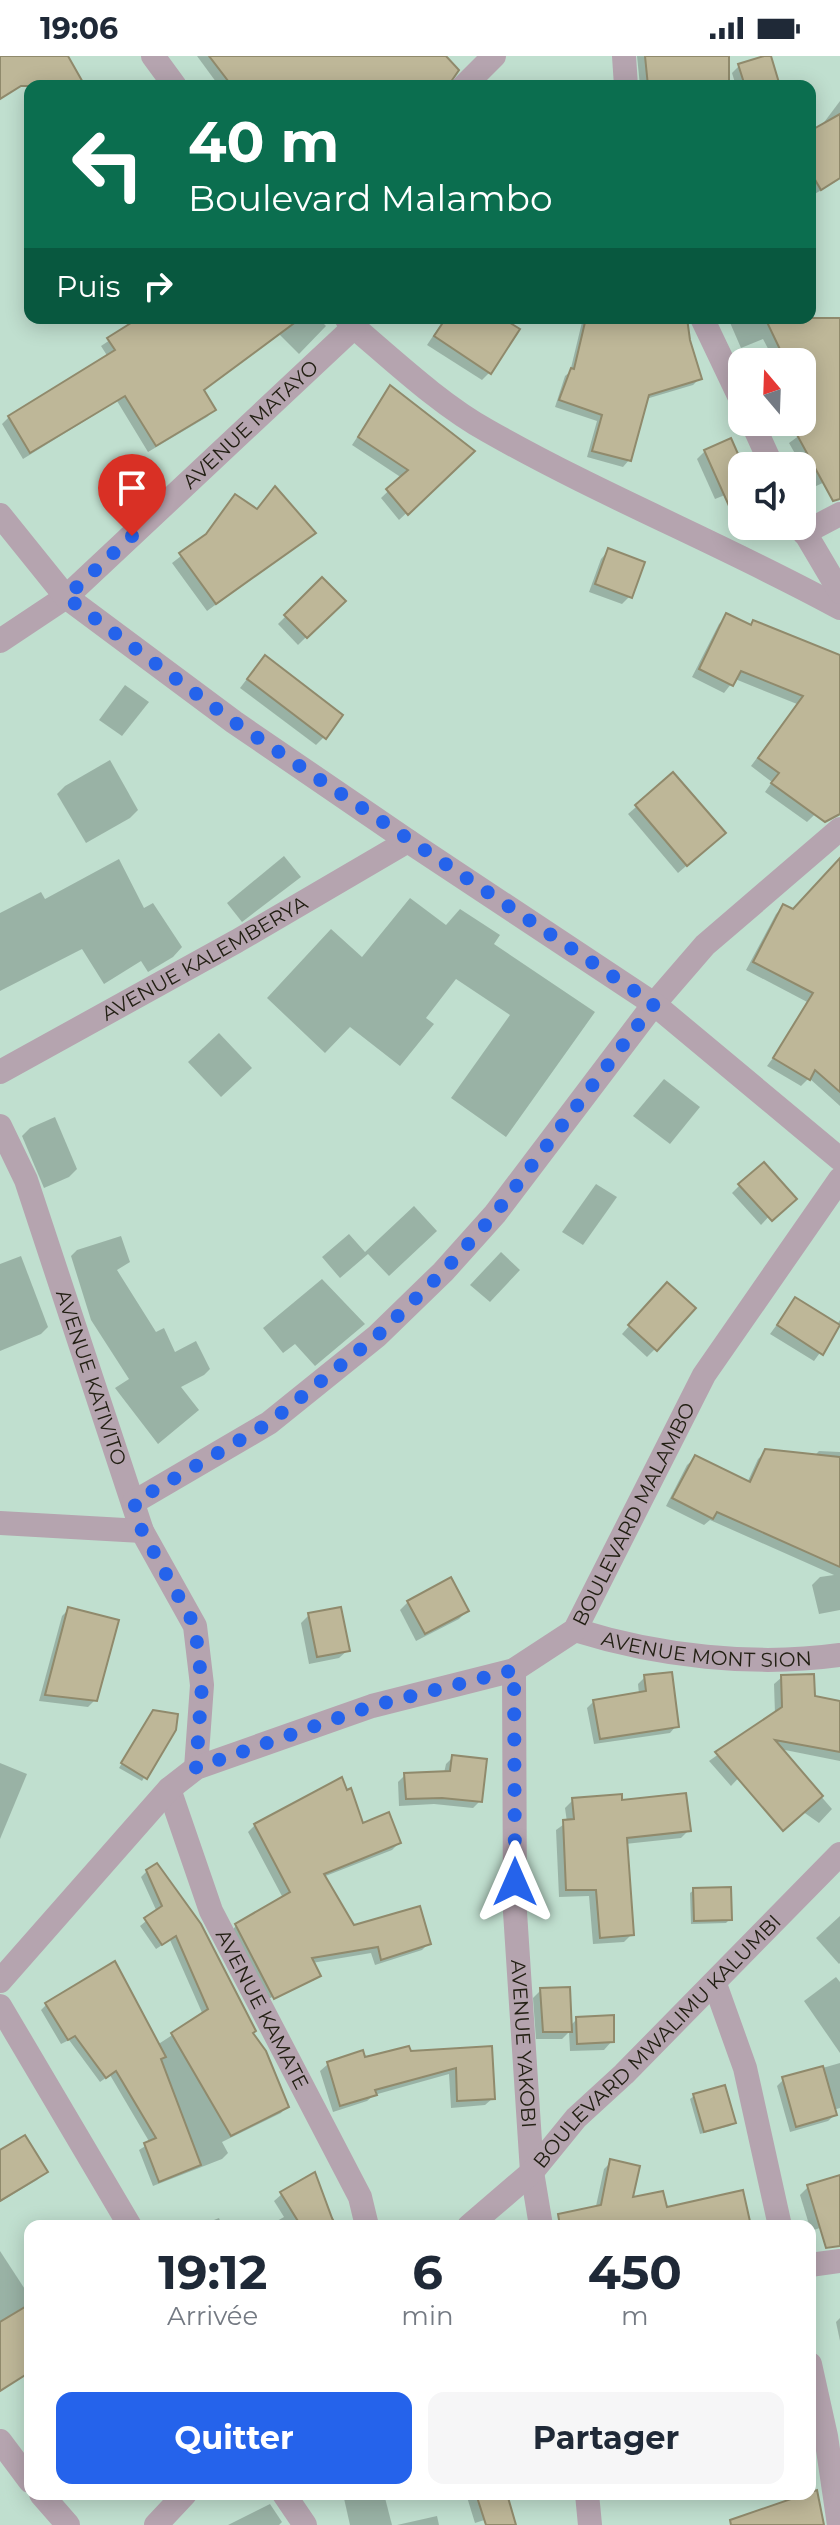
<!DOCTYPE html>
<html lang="fr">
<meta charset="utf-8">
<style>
:root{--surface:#fff;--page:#f6f6f7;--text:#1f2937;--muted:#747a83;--accent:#2563eb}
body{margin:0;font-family:Montserrat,sans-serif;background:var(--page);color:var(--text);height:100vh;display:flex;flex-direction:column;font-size:30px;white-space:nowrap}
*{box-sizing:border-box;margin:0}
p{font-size:26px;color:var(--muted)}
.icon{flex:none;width:44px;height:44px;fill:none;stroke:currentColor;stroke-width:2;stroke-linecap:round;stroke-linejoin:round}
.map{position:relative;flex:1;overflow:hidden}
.panel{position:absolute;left:24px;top:2164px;width:792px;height:280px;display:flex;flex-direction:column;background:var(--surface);border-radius:16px;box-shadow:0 4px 20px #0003}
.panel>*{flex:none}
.banner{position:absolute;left:24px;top:24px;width:792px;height:244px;border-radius:16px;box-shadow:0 4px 20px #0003;background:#0b6e4f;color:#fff;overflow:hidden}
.needle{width:52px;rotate:341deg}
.tools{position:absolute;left:728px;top:292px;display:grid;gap:16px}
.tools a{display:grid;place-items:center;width:88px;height:88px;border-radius:16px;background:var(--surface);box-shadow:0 4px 20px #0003;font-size:40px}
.pin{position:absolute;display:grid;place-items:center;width:68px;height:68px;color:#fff;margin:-82px -34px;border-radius:50% 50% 50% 0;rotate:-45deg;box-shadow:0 0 8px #0007}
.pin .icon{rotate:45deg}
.me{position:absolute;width:88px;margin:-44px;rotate:0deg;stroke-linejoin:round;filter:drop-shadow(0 0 6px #0008)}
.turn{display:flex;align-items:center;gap:28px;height:168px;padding:0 32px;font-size:36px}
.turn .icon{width:104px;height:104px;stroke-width:2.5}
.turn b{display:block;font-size:56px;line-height:68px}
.then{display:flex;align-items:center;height:76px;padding:0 32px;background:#0003;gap:16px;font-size:30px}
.eta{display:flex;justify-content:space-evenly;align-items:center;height:136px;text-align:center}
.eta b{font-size:48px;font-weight:700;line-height:56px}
.button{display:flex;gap:16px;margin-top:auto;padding:16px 32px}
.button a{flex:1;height:92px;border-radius:16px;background:var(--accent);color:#fff;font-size:32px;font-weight:700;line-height:92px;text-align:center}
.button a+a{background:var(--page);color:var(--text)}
.status{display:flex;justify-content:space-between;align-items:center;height:56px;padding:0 40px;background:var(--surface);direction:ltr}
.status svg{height:22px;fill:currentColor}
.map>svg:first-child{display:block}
.green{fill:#c0dfcf;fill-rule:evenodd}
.shadow{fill:#0003}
.building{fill:#beb798;stroke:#908a6c;stroke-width:2}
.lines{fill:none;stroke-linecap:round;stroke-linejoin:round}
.minor{stroke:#b5a4af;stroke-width:24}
.tertiary{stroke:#b5a4af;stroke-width:24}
.route{stroke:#2563eb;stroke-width:14;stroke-dasharray:0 25.2}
.labels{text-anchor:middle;stroke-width:6;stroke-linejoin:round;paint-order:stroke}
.street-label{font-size:20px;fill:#232014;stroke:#fff}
</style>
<div class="status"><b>19:06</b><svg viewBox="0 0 49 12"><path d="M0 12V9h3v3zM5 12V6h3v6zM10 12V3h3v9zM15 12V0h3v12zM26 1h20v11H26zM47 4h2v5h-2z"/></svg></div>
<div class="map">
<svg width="840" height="2469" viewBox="0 0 840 2469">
<rect width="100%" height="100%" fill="#f9f2d2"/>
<!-- green -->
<path class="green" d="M0,0h840v2469h-840zM30,30h780v232h-780zM742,306h60v60h-60zM742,410h60v60h-60zM30,2170h780v268h-780z"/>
<!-- shadow -->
<g class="shadow">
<path d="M197,0h220l-36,30h-162z"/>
<path d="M637,0h90v28l-2,2h-85z"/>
<path d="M739,10l39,20h-42l-4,-13z"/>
<path d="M840,45v78l-27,16 -3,-5v-49z"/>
<path d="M810,256l12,25 18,-9v147l-26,12 -25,-44 18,-13 -5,-11v-57h-27l-12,-23 -22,9 -13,-30h82z"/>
<path d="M143,262h175l8,8 -27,28 -20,-20 -77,57 12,19 -7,7 -59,35 -31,-51 -94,58 -21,-35 7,-7 99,-60 -7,-11z"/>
<path d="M445,262h54l-9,54 -8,8 -55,-35z"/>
<path d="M583,262h103l2,23 12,37 -7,7 -47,14 -17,61 -6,7 -36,-10 10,-36 -42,-14 10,-31 5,-4z"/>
<path d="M390,332l82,64 -73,68 -18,-22 21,-20 -50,-33z"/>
<path d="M705,395l37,17v18l-2,3 -25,10 -18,-40z"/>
<path d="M235,440l21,15 57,22 -106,78 -35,-48 30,-23z"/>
<path d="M609,494l21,46 -8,8 -33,-12 12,-33z"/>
<path d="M322,524l21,21 -45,44 -20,-21z"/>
<path d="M727,560l22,11 5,-5 84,34 2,-2v136l-33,32 -42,-30 7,-10 -21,-16 46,-62 -62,-25 -11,14 -32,-16 27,-53z"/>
<path d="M257,610l67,71 -8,8 -76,-57z"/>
<path d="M125,629l24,17 -27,34 -23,-16z"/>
<path d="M110,704l28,50 -8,8 -44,25 -29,-49 8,-8z"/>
<path d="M673,719l42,66 -37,32 -50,-59z"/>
<path d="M284,800l17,21 -59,45 -15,-19z"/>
<path d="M119,803l25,49 9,-5 29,44 -9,10 -25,15 -7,-11 -37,23 -22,-35 -82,42v-78l41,-21 4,7z"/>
<path d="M840,804v97l-29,47 -65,-34 30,-56 8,-8 9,5z"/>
<path d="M410,842l36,27 14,-16 40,26 -6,9 101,68 -89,125 -55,-39 59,-83 -54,-36 -30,39 8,6 -34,42 -50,-39 -25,26 -58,-55 64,-69 31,28z"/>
<path d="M840,956v94l-31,-28 -8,8 -34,-20 17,-23z"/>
<path d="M219,977l33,35 -31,29 -33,-35z"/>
<path d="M664,1023l36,28 -30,37 -37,-28z"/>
<path d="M55,1061l22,52 -8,8 -25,11 -22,-52 8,-8z"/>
<path d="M596,1128l21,13 -34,48 -21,-13z"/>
<path d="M740,1129l50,8 -29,32 -29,-32z"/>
<path d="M414,1150l23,25 -48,45 -21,-22 -28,24 -18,-21 27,-23 16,18z"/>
<path d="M121,1180l9,26 -13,8 39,62 8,-4 11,24 21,-11 14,28 -6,6 -23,12 18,23 -41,34 -43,-56 14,-9 -38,-59 -20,-64 6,-6z"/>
<path d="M501,1196l19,18 -30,32 -20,-17z"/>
<path d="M21,1200l27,71 -7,7 -41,17v-87z"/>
<path d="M322,1223l43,45 -50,42 -20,-22 -12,9 -20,-25z"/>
<path d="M659,1237l-4,56 -8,8 -25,-23z"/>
<path d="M795,1244l41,26 4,-6v5l-26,36 -44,-27z"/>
<path d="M766,1395l48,5 5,-5 21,1v158l-21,4 -7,-29 8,-8 14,-2 -124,-55 -6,5 -38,-19 21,-41 8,-7 52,25 11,-24z"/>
<path d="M408,1546l59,9 -8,8 -43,22 -16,-31z"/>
<path d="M69,1553l26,91 -7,7 -49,-6 23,-85z"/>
<path d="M309,1559l39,35 -9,8 -30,6 -8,-41z"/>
<path d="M645,1621l31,49 -6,7 -76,11 -7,-36 7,-7 45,-7 -1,-10z"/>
<path d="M782,1621l31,21 27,5v58l-60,-12 52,60 -13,14 -74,-52 -14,15 -22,-25 66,-47 -1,-30z"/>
<path d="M150,1660l24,13 -32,52 -23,-13z"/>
<path d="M453,1701l27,44 -7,7 -39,-4 -35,2 -1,-24 7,-7 39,-2 2,-9z"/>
<path d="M0,1707l27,11 -27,65z"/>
<path d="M573,1744l47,2 69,28 -8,8 -56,6 7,90 -8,8 -31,2 -4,-48 -30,1 -3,-67 11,-8 -2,-14z"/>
<path d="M255,1769l106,1 38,17 -7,7 -69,27 31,51 75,15 -7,7 -47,15 -4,-12 -59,10 6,13 -5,5v-3l-49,23 -35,-68 7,-7 47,-28 -35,-66z"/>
<path d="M147,1815l104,162 35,74 -5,6 -59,29 6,11 -6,6 -69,27 -14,-36 11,-7 -40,-68 -10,7 -31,-42 -8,4 -20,-34 5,-5 111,40 46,-30 -33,-75 -14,9 -16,-23 17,-14 -16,-35z"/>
<path d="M694,1834l36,29 -4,4 -35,1 -1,-31z"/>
<path d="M840,1860v47l-1,1 -23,-26z"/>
<path d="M836,1921l4,5v71l-36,-52z"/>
<path d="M541,1934l29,36 7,-7 35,22 -8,9 -34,1 -1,-19 -7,7h-26l-3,-41z"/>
<path d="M490,1992l3,50 -8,7 -34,3 -2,-34 -75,21 -7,6 -34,11 -13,-41 8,-7 81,-11z"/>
<path d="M840,2007v45l-7,2 2,5 -7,6 -38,11 -13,-46 7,-7z"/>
<path d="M694,2040l40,26 -4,4 -30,8 -10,-35z"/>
<path d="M0,2097l45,19 -8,8 -37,22z"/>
<path d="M611,2106l20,38 118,26h-181l6,-15 22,-5 8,-37z"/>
<path d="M840,2121v44l-29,10 -11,-36 8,-8z"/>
<path d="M282,2138l51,32h-65l16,-9 -10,-16z"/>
<path d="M219,2162l3,8h-23z"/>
<path d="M0,2195l30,46v66l-30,17z"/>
<path d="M840,2262v23l-4,-19z"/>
<path d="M343,2438h41l8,31h-42z"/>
<path d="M466,2438h38l-4,21 -25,8z"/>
<path d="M270,2448l12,18 -3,3h-51z"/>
<path d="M437,2460l2,9h-42z"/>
</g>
<!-- building -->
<g class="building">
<path d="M0,0h68l17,30h-64l-21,13z"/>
<path d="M209,0h237l13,14 -11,16h-216z"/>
<path d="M645,0h84v29l-81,1z"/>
<path d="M764,0h7l9,30h-35l-7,-22z"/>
<path d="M840,58v64l-19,12 -11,-19v-40z"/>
<path d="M139,262h162l-97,72 12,20 -60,36 -31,-50 -95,57 -22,-37 107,-66 -8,-12z"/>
<path d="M446,262h56l18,11 -29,45 -57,-38z"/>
<path d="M586,262h101l3,22 12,39 -53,16 -18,66 -39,-10 10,-36 -43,-15 12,-32 3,1z"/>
<path d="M765,262h75v181l-7,2 -37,-68 6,-3v-68h-16z"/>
<path d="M390,329l85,66 -67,64 -22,-26 22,-19 -50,-33z"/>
<path d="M731,382l11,25v72l-38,-85z"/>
<path d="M275,430l41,47 -100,71 -37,-51 27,-19 29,-40 22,15z"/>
<path d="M608,492l37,14 -13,36 -37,-14z"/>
<path d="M322,521l24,24 -39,37 -23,-23z"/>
<path d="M726,557l25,12 2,-5 87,35v159l-15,8 -54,-39 8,-10 -21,-15 45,-62 -62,-25 -8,15 -34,-17z"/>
<path d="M265,599l78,60 -17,24 -79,-60z"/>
<path d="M673,716l53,61 -39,33 -52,-61z"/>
<path d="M840,802v234l-25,-22 -5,10 -37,-22 40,-65 -60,-31 30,-58 10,5z"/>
<path d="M764,1106l33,37 -25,22 -34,-37z"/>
<path d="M667,1226l29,26 -39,43 -29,-26z"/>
<path d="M795,1241l45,28 -17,30 -46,-30z"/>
<path d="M765,1393l75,8v110l-123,-55 -4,7 -41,-21 23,-43 55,27z"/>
<path d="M451,1521l18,34 -44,23 -18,-33z"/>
<path d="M68,1551l51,13 -22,81 -52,-6z"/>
<path d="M341,1551l9,44 -33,6 -9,-44z"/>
<path d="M672,1616l7,55 -79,12 -7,-39 53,-9 -2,-16z"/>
<path d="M814,1618l1,22 25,5v51l-65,-12 48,56 -40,35 -68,-79 67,-45 -1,-32z"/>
<path d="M153,1654l25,4 -2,16 -29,49 -26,-16z"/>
<path d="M452,1699l35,4 -5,43 -40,-4 -36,1 -2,-26 46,-2z"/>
<path d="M342,1721l5,13 4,-2 12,35 26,-11 12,31 -77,31 30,51 66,-19 11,38 -50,16 -3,-13 -66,11 9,18 -47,23 -39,-75 55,-32 -36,-68z"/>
<path d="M686,1737l5,38 -64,7 7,97 -34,3 -4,-48h-30l-3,-70 11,-1 -2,-21 50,-4v6z"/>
<path d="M157,1807l44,61 55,107 -3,2 13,18 23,56 -58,29 -60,-103 37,-24 -32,-73 -14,9 -18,-27 18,-12 -16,-36z"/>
<path d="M731,1831l1,33 -38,1 -1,-33z"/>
<path d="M115,1905l51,96 -5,2 40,106 -42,17 -15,-39 12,-5 -40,-67 -10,7 -31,-42 -7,4 -23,-37z"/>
<path d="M570,1931l2,45h-29l-3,-44z"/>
<path d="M614,1959v27l-37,2 -1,-27z"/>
<path d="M409,1990l2,5 81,-5 3,53 -38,2 -1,-33 -81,22 2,5 -37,11 -13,-44 36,-12 2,7z"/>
<path d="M823,2010l14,49 -41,12 -14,-50z"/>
<path d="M725,2029l11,38 -32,9 -11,-38z"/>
<path d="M25,2079l23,37 -48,29v-51z"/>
<path d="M610,2103l30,7 -7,31 30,-6 4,16 76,-17 8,36h-191l-2,-12 43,-9z"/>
<path d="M315,2116l17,46 4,8h-35l-21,-34z"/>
<path d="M840,2119v71l-14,2 -19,-63z"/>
<path d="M30,2248v68l-30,19v-69z"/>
<path d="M817,2434l7,35h-93l-1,-5z"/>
<path d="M476,2438h31l9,31h-30z"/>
</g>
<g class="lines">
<!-- minor -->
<g class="minor">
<path d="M153,0l22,30"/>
<path d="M624,0l2,30"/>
<path d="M464,30l30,-30"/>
<path d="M346,262l8,9c40,34 88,79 134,104 114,65 237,114 352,177"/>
<path d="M702,262l40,84"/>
<path d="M752,366l20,44"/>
<path d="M801,470l39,66"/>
<path d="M804,477l36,-19"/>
<path id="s1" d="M0,585l66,-44 288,-270"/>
<path id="s2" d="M0,1016l237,-131 171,-100"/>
<path id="s3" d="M0,1070l26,54 116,351 53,95 7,59 -6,83"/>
<path d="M134,1446l135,-79 108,-87 66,-64 52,-58 159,-210 51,-59 135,-116"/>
<path d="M0,1467l142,8"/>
<path id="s4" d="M575,1574c83,26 179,37 265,25"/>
<path id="s5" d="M514,1614l1,242 17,260 9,54"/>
<path id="s6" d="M169,1733l42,122 149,286 7,29"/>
<path id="s7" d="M0,1925l169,-192 27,-21 176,-62 142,-36 61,-40 129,-255 136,-196"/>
<path d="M715,1928l30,84 35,158"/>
<path d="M0,1950l130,220"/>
<path d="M810,2209l30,-4"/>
<path d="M810,2308l16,72 13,89"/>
<path d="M0,2385l30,40"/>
<path d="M41,2438l27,31"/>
<path d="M284,2438l21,31"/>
<path d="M587,2438l3,31"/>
</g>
<!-- tertiary -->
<g class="tertiary">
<path d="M0,459l66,82 168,125 174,119 246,163 186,155"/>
<path id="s8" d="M469,2170l63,-54 44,-54 48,-44 216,-220"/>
<path d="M156,2469l29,-31"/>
</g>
</g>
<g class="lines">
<!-- route -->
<path class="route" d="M132,480l-66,61 168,125 420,282 -159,210 -52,58 -66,64 -108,87 -135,79 8,29 53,95 7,59 -6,83 176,-62 142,-36 1,212"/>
</g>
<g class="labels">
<!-- street labels -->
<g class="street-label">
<text dy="7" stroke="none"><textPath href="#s1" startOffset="332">AVENUE MATAYO</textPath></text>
<text dy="7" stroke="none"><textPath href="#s2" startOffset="234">AVENUE KALEMBERYA</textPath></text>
<text dy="7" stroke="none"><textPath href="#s3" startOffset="268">AVENUE KATIVITO</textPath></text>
<text dy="7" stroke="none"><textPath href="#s7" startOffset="826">BOULEVARD MALAMBO</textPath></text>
<text dy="7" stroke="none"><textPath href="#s4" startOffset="134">AVENUE MONT SION</textPath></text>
<text dy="7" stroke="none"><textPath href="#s6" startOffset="240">AVENUE KAMATE</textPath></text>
<text dy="7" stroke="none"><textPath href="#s8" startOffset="264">BOULEVARD MWALIMU KALUMBI</textPath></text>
<text dy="7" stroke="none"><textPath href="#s5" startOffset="374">AVENUE YAKOBI</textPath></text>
</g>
</g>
</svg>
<div class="tools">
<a><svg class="needle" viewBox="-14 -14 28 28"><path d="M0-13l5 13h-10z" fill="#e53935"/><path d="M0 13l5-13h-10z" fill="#747a83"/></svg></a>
<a><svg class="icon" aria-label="sound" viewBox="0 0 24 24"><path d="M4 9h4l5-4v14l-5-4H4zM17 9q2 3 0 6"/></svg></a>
</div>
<div class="pin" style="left:132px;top:480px;background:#d93025"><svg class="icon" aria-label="arrive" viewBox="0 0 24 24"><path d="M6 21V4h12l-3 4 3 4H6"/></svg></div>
<svg class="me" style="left:515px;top:1826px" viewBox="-20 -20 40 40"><path d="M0-17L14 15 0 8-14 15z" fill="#2563eb" stroke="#fff" stroke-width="4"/></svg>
<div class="banner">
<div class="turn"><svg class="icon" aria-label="left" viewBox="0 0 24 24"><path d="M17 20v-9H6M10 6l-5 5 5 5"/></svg><div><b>40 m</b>Boulevard Malambo</div></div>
<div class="then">Puis<svg class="icon" aria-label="right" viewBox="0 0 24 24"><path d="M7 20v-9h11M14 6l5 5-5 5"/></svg></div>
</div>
<section class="panel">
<div class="eta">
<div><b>19:12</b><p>Arrivée</p></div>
<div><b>6</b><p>min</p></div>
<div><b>450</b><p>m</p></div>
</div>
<div class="button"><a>Quitter</a><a>Partager</a></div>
</section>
</div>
